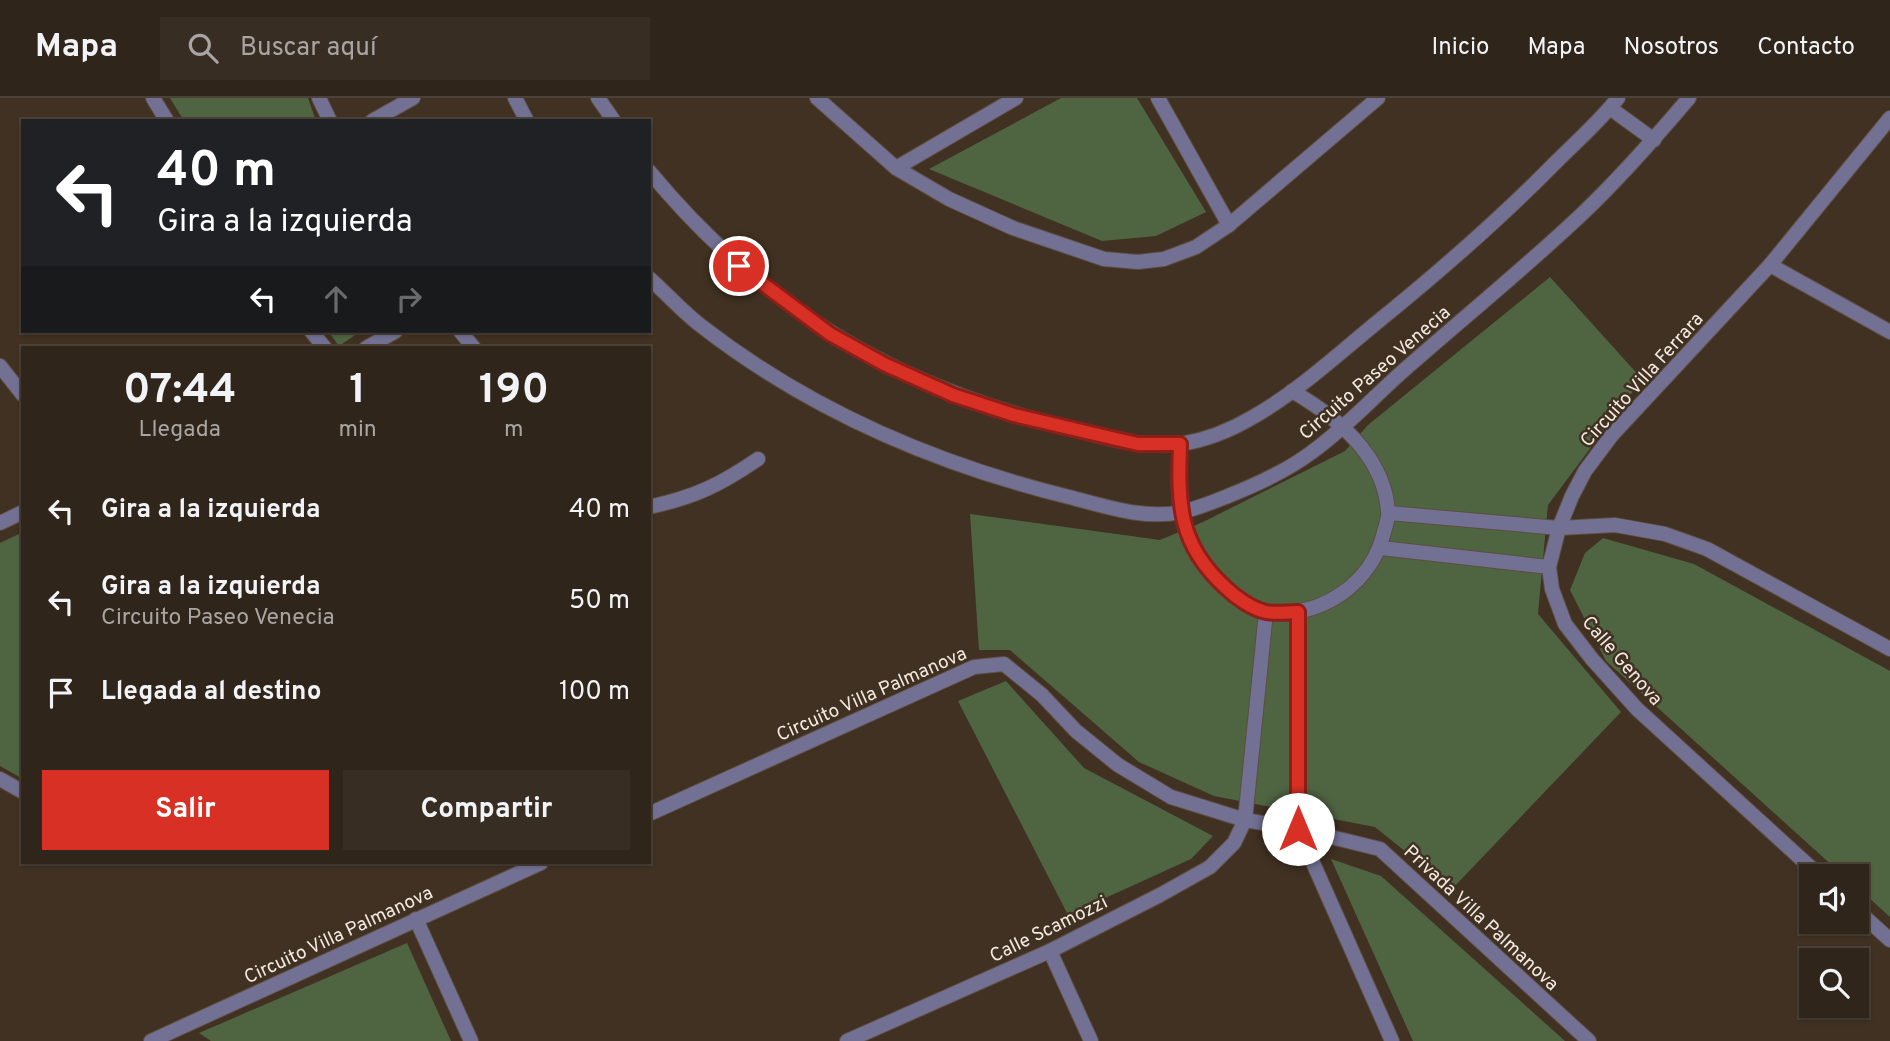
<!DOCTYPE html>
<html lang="es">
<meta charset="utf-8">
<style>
:root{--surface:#30251a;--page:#382d23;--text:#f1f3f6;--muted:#a8a5a2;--line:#4b4239;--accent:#d93025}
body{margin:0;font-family:Overpass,sans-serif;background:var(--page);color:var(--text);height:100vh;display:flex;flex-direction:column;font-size:26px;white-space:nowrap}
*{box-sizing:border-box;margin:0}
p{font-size:23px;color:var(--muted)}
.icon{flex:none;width:38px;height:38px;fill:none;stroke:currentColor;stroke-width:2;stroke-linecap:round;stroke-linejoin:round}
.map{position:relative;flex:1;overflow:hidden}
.details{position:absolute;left:21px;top:248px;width:630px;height:518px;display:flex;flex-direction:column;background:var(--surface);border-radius:0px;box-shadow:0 2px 5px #0004,0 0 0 2px var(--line)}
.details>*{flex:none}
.banner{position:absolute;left:21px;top:21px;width:630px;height:214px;border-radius:0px;box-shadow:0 2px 5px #0004,0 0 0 2px var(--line);background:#202124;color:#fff;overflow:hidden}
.fabs{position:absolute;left:1799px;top:766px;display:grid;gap:14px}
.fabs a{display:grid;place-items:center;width:70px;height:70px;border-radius:0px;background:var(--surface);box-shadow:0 2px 5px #0004,0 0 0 2px var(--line);font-size:35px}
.pin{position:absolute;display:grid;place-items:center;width:60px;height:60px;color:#fff;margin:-30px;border:4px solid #fff;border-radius:50%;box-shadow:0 2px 7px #0007}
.me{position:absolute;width:77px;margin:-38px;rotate:0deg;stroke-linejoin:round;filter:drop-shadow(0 0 5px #0008)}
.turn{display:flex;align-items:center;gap:24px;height:147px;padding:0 21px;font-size:32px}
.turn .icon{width:91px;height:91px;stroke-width:2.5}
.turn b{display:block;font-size:49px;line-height:60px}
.lanes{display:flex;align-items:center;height:66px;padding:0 21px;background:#0003;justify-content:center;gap:35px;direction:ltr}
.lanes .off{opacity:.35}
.eta{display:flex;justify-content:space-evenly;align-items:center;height:119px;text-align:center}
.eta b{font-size:42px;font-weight:700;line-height:49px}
.button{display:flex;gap:14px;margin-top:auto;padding:14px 21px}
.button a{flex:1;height:80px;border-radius:0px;background:var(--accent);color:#fff;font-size:28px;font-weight:700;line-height:80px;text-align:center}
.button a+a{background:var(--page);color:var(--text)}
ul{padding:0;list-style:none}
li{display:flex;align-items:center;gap:21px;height:91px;padding:0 21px}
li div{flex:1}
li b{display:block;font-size:26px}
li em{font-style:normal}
header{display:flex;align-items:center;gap:42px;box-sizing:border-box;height:98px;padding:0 35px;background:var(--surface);border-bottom:2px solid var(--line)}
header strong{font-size:33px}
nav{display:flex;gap:38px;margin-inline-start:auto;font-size:24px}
.search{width:490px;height:63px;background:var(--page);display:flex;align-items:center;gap:18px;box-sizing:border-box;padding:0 24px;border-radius:0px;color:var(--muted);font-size:26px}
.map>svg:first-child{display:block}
.green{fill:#4f6542}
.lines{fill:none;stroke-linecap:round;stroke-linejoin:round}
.street-casing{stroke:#5d4e40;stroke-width:16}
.street{stroke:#727194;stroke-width:14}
.route-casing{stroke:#8d1f18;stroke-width:18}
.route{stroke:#d93025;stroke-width:12}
.labels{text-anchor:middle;stroke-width:5;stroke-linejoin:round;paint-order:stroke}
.street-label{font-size:19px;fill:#f4e9e0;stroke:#403122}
</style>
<header>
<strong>Mapa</strong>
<div class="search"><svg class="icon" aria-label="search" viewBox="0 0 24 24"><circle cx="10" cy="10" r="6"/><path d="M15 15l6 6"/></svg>Buscar aquí</div>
<nav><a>Inicio</a><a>Mapa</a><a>Nosotros</a><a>Contacto</a></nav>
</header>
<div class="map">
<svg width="1890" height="943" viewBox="0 0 1890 943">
<rect width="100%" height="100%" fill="#403122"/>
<!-- green -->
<g class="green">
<path d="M170,0h138l8,23h-132z"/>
<path d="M1061,0h76l69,114 -50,24 -54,5 -173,-72z"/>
<path d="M1550,179l92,102 -94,126 -10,109 83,98 -169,177 -77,-62 -161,-31 -75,-34 -129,-112h-31l-9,-136 190,26 43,-18 142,-71 23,-26z"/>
<path d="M328,233h33l-22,15z"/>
<path d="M23,434v247l-23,-13v-223z"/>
<path d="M1603,440l91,26 196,107v246l-33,-30v-10h-12l-239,-216 -36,-71 15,-37z"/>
<path d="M1006,583l78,87 129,68 -22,23 -123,56 -110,-214z"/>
<path d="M1331,761l50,17 184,165h-152z"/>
<path d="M407,845l44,98h-240l-12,-8z"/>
</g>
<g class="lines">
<!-- street casing -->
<g class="street-casing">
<g id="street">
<path d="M153,0l14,23"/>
<path d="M319,0l11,23"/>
<path d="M515,0l12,23"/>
<path d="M598,0l16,23"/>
<path d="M817,0l79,70 53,31 64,29 91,31 34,3 26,-3 32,-12 33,-22 149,-127"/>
<path d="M1158,0l71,127"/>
<path d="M1610,10l44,32"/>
<path d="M372,23l41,-23"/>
<path d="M896,70l120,-70"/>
<path d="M649,73c113,137 244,214 415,256 38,10 78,22 117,17 25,-4 50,-14 72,-27 44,-25 83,-61 122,-93 63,-51 124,-104 181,-162 21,-21 44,-41 62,-64"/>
<path d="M1770,167l120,67"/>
<path d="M649,180c17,15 33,33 51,47 109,85 235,139 369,172 36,9 75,23 112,15 15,-3 32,-10 47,-16 30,-12 59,-25 84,-44 36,-26 65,-59 99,-88 57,-50 116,-98 171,-150 38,-36 73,-76 107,-116"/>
<path d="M311,233l14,17"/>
<path d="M460,233l14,17"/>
<path d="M366,250l30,-17"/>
<path d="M0,268l23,29"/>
<path d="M1180,346c-1,22 -3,47 1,69 6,29 20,53 42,73 11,10 30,25 45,26 54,6 104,-29 116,-80 2,-7 5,-15 4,-21 -4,-56 -51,-94 -96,-120"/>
<path d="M649,409c46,-10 71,-22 109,-48"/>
<path d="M1389,415l170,15 56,-3 50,9 42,15 183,100"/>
<path d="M0,425l23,-11"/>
<path d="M1381,450l168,19 3,22 13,35 27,35 45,50 184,168"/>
<path d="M1549,469l10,-39 13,-32 13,-25 27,-36 158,-170 120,-147"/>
<path d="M1298,514v217l94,212"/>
<path d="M0,681l23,13"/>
<path d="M649,716l325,-147 30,-3 38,31 34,36 42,34 53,32 74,23 53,9 82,20 209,192"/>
<path d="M1857,812l33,30"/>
<path d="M416,821l55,122"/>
<path d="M1050,853l41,90"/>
<path d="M151,943l390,-178"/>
<path d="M847,943l203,-90 110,-56 50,-28 24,-24 11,-23 21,-208"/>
</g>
</g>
<!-- street -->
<use href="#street" class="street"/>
</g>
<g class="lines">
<!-- route casing -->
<g class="route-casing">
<path id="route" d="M739,168l91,68 54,30 69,31 61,20 102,24 22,5h42c-2,60 -2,100 45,143 10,10 27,22 41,25 10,2 23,0 32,0v217"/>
</g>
<!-- route -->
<use href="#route" class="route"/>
</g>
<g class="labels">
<!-- street labels -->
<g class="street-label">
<text transform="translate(1374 274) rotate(-41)" y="7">Circuito Paseo Venecia</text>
<text transform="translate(1641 281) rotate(-48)" y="7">Circuito Villa Ferrara</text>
<text transform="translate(1623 562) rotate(49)" y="7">Calle Genova</text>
<text transform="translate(871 595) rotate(-24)" y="7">Circuito Villa Palmanova</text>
<text transform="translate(1482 819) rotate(43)" y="7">Privada Villa Palmanova</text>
<text transform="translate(1048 830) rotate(-26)" y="7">Calle Scamozzi</text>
<text transform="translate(338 836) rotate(-25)" y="7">Circuito Villa Palmanova</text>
</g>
</g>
</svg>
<div class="fabs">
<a><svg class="icon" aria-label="sound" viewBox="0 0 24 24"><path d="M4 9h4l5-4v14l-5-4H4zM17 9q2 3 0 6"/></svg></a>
<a><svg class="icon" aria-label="search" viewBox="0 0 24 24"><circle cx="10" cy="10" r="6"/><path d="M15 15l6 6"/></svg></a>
</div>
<div class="pin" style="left:739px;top:168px;background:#d93025"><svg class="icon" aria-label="arrive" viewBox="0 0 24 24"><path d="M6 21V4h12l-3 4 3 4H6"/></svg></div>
<svg class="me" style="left:1298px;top:731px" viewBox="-20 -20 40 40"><circle r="19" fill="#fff"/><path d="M0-13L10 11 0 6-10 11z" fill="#d93025"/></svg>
<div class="banner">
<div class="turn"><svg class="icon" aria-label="left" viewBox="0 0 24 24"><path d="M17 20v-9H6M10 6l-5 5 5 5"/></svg><div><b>40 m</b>Gira a la izquierda</div></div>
<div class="lanes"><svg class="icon" aria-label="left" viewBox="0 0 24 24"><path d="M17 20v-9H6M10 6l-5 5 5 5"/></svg><svg class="icon off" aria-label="ahead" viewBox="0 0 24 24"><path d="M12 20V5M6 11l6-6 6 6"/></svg><svg class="icon off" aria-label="right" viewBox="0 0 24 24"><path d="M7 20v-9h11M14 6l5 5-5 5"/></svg></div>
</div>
<section class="details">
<div class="eta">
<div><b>07:44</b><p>Llegada</p></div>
<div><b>1</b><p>min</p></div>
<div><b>190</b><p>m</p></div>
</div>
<ul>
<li><svg class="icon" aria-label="left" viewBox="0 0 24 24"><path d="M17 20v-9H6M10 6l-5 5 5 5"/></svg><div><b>Gira a la izquierda</b></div><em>40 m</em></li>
<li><svg class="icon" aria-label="left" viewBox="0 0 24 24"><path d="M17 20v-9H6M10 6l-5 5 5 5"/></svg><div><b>Gira a la izquierda</b><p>Circuito Paseo Venecia</p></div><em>50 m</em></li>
<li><svg class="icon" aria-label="arrive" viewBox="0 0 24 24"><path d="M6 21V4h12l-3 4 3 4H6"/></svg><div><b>Llegada al destino</b></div><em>100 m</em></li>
</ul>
<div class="button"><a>Salir</a><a>Compartir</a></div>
</section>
</div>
